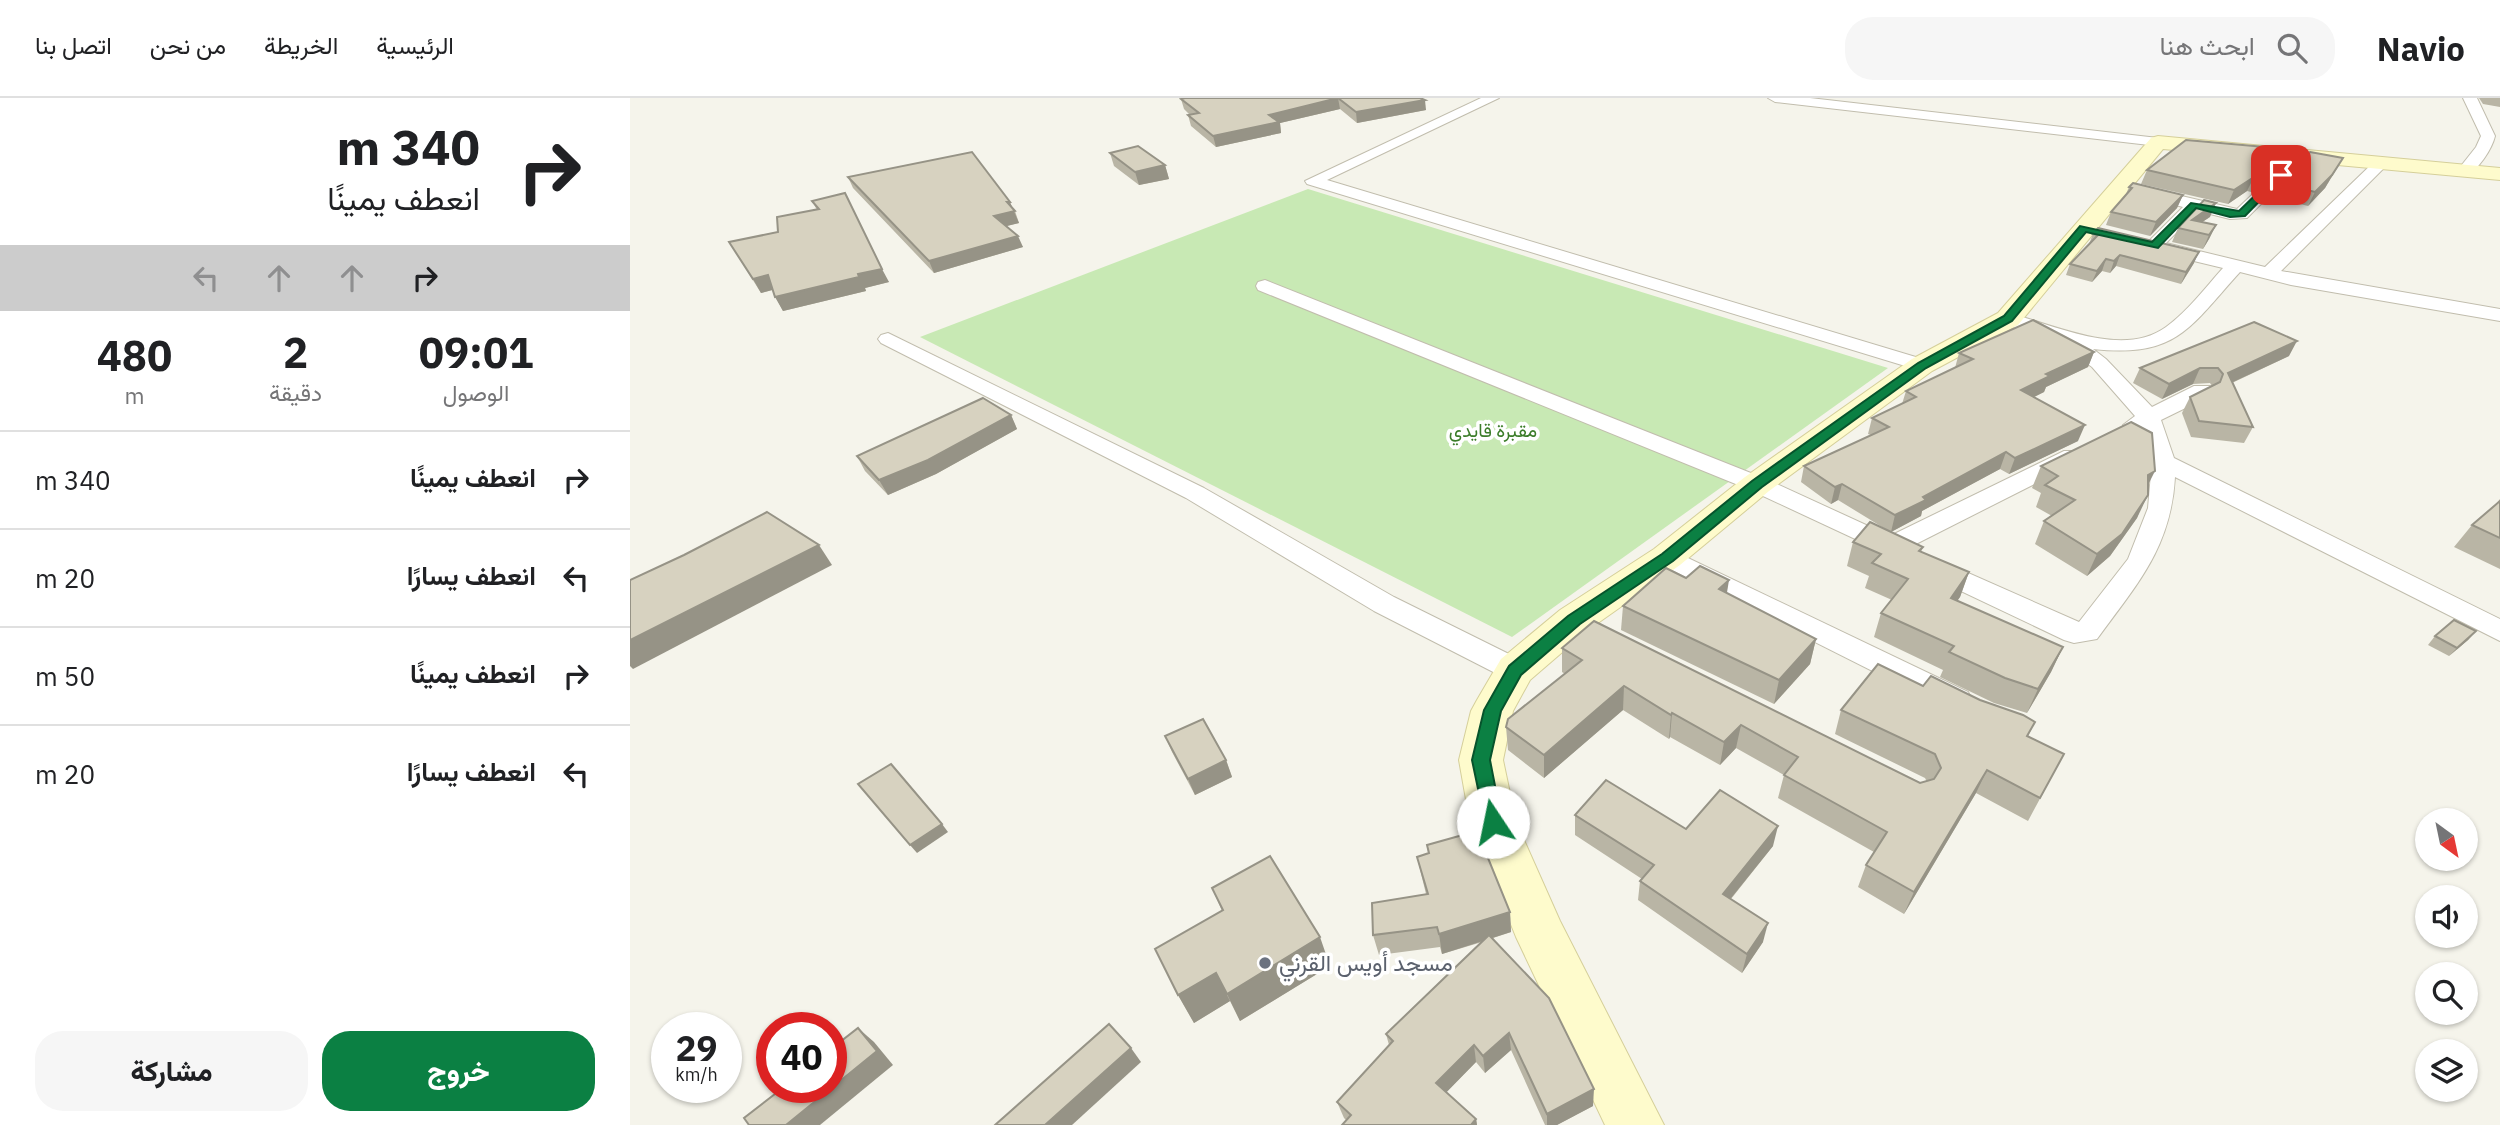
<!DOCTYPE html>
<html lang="ar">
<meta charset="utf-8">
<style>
:root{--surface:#fff;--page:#f6f6f6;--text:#202124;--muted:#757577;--line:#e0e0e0;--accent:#0b8043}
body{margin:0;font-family:"IBM Plex Sans",Vazirmatn,sans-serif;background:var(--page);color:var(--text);direction:rtl;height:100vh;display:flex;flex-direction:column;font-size:26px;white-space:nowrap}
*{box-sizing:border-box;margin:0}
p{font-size:23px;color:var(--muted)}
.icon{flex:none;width:38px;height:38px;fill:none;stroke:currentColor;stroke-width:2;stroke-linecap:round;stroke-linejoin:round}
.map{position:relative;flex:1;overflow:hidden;direction:ltr}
.sheet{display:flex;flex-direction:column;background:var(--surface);width:630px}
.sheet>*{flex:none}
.guide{background:#fff;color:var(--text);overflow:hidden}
.needle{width:46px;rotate:147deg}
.tools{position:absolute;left:1785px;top:710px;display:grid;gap:14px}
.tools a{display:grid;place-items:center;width:63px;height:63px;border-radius:50%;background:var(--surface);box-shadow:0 2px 5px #0004;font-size:35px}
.speed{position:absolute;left:21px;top:914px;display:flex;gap:14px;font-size:35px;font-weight:700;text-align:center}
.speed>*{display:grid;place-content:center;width:91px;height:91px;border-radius:50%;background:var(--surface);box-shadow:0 2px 5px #0004;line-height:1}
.speed small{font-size:18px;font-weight:400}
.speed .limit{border:10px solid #d22;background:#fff;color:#111}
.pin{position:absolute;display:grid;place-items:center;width:60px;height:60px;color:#fff;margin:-30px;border-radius:14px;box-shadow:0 4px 10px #0006}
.me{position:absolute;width:77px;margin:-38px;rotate:349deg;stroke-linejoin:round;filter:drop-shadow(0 0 5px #0008)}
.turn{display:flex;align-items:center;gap:24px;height:147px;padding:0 35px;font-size:32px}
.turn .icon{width:91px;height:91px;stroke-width:2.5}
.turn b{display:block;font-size:49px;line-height:60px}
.lanes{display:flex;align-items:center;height:66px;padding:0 35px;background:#0003;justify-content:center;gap:35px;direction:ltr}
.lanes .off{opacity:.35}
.eta{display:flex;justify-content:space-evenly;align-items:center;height:119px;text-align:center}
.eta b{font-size:42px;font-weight:800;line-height:49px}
.cta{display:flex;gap:14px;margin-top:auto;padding:14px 35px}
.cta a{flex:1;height:80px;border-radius:28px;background:var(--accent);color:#fff;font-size:28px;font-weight:800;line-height:80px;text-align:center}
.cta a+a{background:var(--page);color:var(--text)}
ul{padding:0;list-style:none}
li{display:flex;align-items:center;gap:21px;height:98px;padding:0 35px;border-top:2px solid var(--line)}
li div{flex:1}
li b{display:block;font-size:26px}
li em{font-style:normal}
header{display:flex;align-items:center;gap:42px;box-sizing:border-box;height:98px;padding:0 35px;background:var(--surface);border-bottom:2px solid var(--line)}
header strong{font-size:33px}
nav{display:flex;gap:38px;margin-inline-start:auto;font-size:24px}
.search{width:490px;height:63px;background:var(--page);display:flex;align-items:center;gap:18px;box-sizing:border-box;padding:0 24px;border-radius:28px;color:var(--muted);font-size:26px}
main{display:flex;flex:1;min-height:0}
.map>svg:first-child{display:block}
.green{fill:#c8e9b4}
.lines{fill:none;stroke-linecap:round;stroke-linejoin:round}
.street-casing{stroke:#c1bdad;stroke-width:2}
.secondary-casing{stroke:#d5cf9a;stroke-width:2}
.street{fill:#fff;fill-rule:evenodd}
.secondary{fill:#fefbcc;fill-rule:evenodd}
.wall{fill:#b9b5a5}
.shaded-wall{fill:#969386}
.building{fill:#d7d2c0;stroke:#969386;stroke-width:2}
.route{fill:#0b8043;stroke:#07532c;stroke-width:2}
.worship-dot{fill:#6b7280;stroke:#fff;stroke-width:2.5}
.labels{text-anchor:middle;stroke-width:7;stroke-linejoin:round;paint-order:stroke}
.park-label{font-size:19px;fill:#3c7d2a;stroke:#fff}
.near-worship-label{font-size:23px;fill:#5b616d;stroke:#fff;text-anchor:start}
</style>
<header>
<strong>Navio</strong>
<div class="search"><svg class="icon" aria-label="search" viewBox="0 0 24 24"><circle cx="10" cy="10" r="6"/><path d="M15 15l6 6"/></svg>ابحث هنا</div>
<nav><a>الرئيسية</a><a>الخريطة</a><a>من نحن</a><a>اتصل بنا</a></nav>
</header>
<main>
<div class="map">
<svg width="1870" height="1027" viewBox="0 0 1870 1027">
<rect width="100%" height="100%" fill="#f5f4eb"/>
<!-- green -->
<path class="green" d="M678,91l580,179 -376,269 -592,-300z"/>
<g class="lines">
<!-- street casing -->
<g class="street-casing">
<g id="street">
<path d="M851,0h18l-172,82 602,181 3,4 -3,4h-14l-608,-185 -2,-3z"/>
<path d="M1138,0h42l348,40 7,4 -7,4 -383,-44z"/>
<path d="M1833,0h14l18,38c-3,13 -17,35 -30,40l-8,-5 19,-24 5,-11z"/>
<path d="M1671,53l8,5 -62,62 -17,1 -32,-8 -32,32 99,24 111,-107 5,-2 8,5 -108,108 219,38v12l-209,-36 -51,-13c-51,56 -63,86 -147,77l13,10 46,48 42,-21h16l3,5 -3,5 -49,24 13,38 326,161v22l-325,-164c-4,71 -38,107 -78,162l-23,4 -10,-3 -141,-67 -4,-6 4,-6 9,-3 9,3 138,61 49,-63 20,-51 4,-46 -10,-32h-16l-3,-5 12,-9 -43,-49 -35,-25 -56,-19 -3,-4 10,-6c46,11 114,46 158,14 22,-16 39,-39 57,-59l-75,-18 -3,-4 3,-4 35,-35 -46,-12 -2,-3 2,-3 6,-2 94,22 59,-56z"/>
<path d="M635,182l501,199 124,57 174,-85h16l4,5 -4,5 -172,87 -3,7 -9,3 -148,-69 -490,-199 -2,-4 2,-4z"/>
<path d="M258,235l316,155 190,109 131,65 5,8 -5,8 -10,3 -10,-3 -131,-67 -188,-113 -305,-155 -3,-4 3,-4z"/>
<path d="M1037,450l301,144 4,8 -4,8 -11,4 -11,-4 -288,-145 -4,-6 4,-6z"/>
</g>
</g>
<!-- secondary casing -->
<g class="secondary-casing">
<path id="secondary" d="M1528,38l342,32v12l-337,-31 -145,176 -86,46 -163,120 -89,74 -92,65 -58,50 -17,31 -10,49 13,62 44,99 104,204h-59l-89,-188 -46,-115 -11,-62 12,-49 6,-11 24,-41 59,-49 94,-61 91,-72 167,-118 86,-46 153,-175z"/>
</g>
<!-- street -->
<use href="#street" class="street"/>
<!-- secondary -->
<use href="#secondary" class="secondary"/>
</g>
<!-- wall -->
<g class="wall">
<path d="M790,0l6,12 -69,13 -17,-14 -60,14 1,10 -65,14 -25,-21 -3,-11h2l-6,-6 -3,-10z"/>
<path d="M1849,0h21v9l-17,-3z"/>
<path d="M480,55l55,12 4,14 -30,6 -25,-19z"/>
<path d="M1713,60l-18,30 -17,18 -36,-9 6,-14z"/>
<path d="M1652,65l-31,29 -4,-1 -19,13 -87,-20 6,-14z"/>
<path d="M218,79l164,31 3,3 4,12 -13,3 17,21 -89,26 -81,-85z"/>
<path d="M1499,89l54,8 -6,13 -27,28 -44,-11 5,-13 15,-18z"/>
<path d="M182,103l77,81 -24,6 1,3 -83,20 -11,-21 -11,3 -32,-51 49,-10 39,-22z"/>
<path d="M1580,119l-8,5 14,3 -7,14 -6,10 -31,-7 6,-14z"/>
<path d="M1463,136l101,29 -13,21 -65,-18 -6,7 -8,-2 -10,11 -26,-7 4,-11 19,-20z"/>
<path d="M1464,254l-6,15 -42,20 -2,5 -10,5 44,44 -69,33 -9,-5 -78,42 -1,5 -30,16 32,15 -2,5 48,20 -9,25 -3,4 106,46 -12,25 -24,41 -33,-10 -54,-26 3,-7 -69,-33 7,-24 11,-13 -27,-12 4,-12 -22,-10 6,-24 34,-12 -49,-30 -7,4 -30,-22 3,-16 67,-31 -3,-1 4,-16 30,-14 4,-13 49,-23 4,-15z"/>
<path d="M1659,258l-57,27 21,44 -9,16 -53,-6 -9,-24 8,-16 22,-11 -2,-3 -17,1 -31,15 -29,-16 7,-15z"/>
<path d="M381,317l6,14 -81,45 -48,21 -23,-24 -8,-15z"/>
<path d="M1411,368l107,20 -11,32 -27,38 -23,20 -52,-32 9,-23 8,-5 -16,-9 5,-14 -9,-5z"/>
<path d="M1870,401v70l-46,-22 18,-22 23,-20z"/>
<path d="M1056,480l41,16 89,45 -6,25 -36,40 -153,-74 2,-24z"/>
<path d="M1846,533l-8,9 -19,16 -21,-11 7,-9z"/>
<path d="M932,550l358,135 7,-1 -2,-4 -90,-44 6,-24 82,-24 57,14 55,22 -7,14 36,18 -36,67 -52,-28 -72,121 -46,-27 8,-22 8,-13 -96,-54 6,-23 -48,-27 -16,17 -50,-28 -1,2 -46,-29 -79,68 -36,-28 -2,-23 59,-53 -3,-2z"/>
<path d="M535,638l61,24 6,17 -37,18 -23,-43z"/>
<path d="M945,717l111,14 87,17 -42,53 32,43 -21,31 -104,-73 2,-19 2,-2 -67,-44z"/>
<path d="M797,747l83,67 1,20 -18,6 100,168 -36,19h-12l-34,-75 -26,23 -9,-11 -30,30 30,27 1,6h-135l4,-5 -2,-2 -7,-16 52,-57 -3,-11 96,-92 -40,12 -2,-7 -61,8 -6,-20 53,-41 -9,-37 11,-4z"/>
<path d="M582,790l118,78 -90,55 -10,-20 -36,22 -16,-28 44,-84z"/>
</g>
<!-- shaded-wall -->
<g class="shaded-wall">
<path d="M708,0l2,11 -60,14 1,10 -65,14 -3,-11 56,-21z"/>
<path d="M795,2l1,10 -69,13 -1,-11z"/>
<path d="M1659,51l-7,14 -31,29 7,-14z"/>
<path d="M1713,60l-18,30 -17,18 7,-14z"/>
<path d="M535,67l4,14 -30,6 -4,-13z"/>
<path d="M1624,79l-7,14 -19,13 6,-14z"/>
<path d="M1553,97l-6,13 -27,28 6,-14z"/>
<path d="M377,104h3l9,21 -20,5 -5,-12z"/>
<path d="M1586,105l-6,14 -20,13 2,-10z"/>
<path d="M1586,127l-7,14 -6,10 6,-14z"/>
<path d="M388,138l5,11 -89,26 -5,-12z"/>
<path d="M1569,154l-5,11 -13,21 5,-12z"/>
<path d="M1490,157l-4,11 -6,7 4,-12z"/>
<path d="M1476,161l-4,12 -10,11 5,-11z"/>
<path d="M252,171l7,13 -24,6 1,3 -83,20 -8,-14 83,-23z"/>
<path d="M138,177l8,14 -15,4 -8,-14z"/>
<path d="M1667,243l-8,15 -69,32 8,-15z"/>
<path d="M1464,254l-6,15 -42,20 -2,5 -28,14 5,-16 25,-16z"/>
<path d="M1570,270l-7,16 -31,15 7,-15z"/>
<path d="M381,317l6,14 -81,45 -48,21 -9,-15z"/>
<path d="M1455,327l-7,16 -69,33 6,-16z"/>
<path d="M1376,354l-6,17 -78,42 -1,5 -30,16 4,-17 28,-18z"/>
<path d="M1525,373l-11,22 4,-18z"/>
<path d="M1212,386l-4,16 -7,4 4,-17z"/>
<path d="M1518,397l-11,23 -27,38 -23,20 10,-22z"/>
<path d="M189,447l13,20 -199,104 -3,-3v-26z"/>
<path d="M1339,474l-9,25 -18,25 9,-24z"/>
<path d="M1099,482l-4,25 -6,-16z"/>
<path d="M1846,533l-8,9 -19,16 8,-8z"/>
<path d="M1186,541l-6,25 -36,40 5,-24z"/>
<path d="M1433,549l-12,25 -24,41 11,-24z"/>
<path d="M994,588l-1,24 -79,68v-23z"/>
<path d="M1042,615l-2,24 -1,2 2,-24z"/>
<path d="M1111,627l-5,23 -16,17 4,-23z"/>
<path d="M596,662l6,17 -37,18 -7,-16z"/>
<path d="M1357,672l-11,23 -72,121 10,-22z"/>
<path d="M312,726l6,8 -31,21 -7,-8z"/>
<path d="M1148,728l-5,20 -54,67 4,-19z"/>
<path d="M880,814l1,20 -69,22 -3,-20z"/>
<path d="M1138,825l-5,19 -21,31 5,-19z"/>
<path d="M690,839l10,29 -90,55 -13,-27z"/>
<path d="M586,875l14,28 -36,22 -16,-28z"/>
<path d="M228,930l16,14 19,23 -73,60h-34z"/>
<path d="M879,935l2,17 -26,23 -2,-17z"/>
<path d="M844,947l2,17 -37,38 -3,-17z"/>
<path d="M501,950l10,14 -69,63h-27z"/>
<path d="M964,991l-1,17 -36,19h-10v-11z"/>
<path d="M846,1021l1,6h-6z"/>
</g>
<!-- building -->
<g class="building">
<path d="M555,0h235l5,2 -69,12 -18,-14 -69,17 10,7 -66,14 -25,-21 11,-2 -18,-14z"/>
<path d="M1556,42l103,9 -31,29 -4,-1 -20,13 -87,-20z"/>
<path d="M508,48l27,19 -30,7 -25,-19z"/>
<path d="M342,54l38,50h-3l8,9 -21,5 24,20 -89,25 -81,-84z"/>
<path d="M1680,54l33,6 -11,17 -17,17 -37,-9z"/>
<path d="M1503,85l50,12 -27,27 -45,-10 21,-24 -3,-1z"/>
<path d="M215,95l37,76 -24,5 1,3 -84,20 -7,-22 -15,4 -24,-37 49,-10 -1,-15 42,-8 -7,-8z"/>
<path d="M1574,102l12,3 -24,17 24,5 -7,10 -31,-7z"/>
<path d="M1468,130l101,24 -13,20 -66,-17 -6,6 -8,-2 -9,12 -27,-7 28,-29 -5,-1z"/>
<path d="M1403,222l61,32 -48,22 4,2 -29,14 64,35 -70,33 -9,-6 -83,45 3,3 -31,15 -53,-31 -7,3 -31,-21 85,-39 -17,-9 44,-21 -10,-6 67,-32 -14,-6z"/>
<path d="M1624,224l43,19 -69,32 25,54 -54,-6 -9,-24 30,-15 3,-8 -5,-6h-18l-31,16 -29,-16z"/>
<path d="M353,300l28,17 -83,45 -49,20 -22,-24z"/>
<path d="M1501,324l21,11 3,38 -7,4v20l-26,39 -25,20 -53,-33 31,-21 -30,-15 13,-9 -17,-10z"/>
<path d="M1870,403v37l-28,-13z"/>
<path d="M137,414l52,33 -189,95v-60l54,-25z"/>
<path d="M1240,424l53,25 -4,4 50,21 -18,26 112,49 -25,42 -33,-11 -56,-26 5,-6 -73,-33 27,-34 -36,-16 9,-9 -28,-12z"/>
<path d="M1070,468l29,14 -10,9 97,50 -37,41 -156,-74 43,-38 20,10z"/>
<path d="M1824,522l22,11 -19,17 -22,-12z"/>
<path d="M964,523l326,162 14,-4 7,-11 -6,-14 -94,-44 37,-46 45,22 8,-10 49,24 43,15 12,7 -8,14 37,18 -24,44 -53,-28 -73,122 -48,-27 21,-33 -103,-57 14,-18 -57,-32 -17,17 -52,-29 -1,2 -47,-29 -80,69 -38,-28 2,-8 74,-59 -20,-12z"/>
<path d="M573,621l23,41 -38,19 -23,-43z"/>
<path d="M261,666l51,60 -32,21 -52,-61z"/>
<path d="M976,682l80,49 34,-39 58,36 -55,68 45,29 -21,31 -107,-73 14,-16 -79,-50z"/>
<path d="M847,733l33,81 -71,22 -2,-7 -64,8 -1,-32 56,-9 -11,-37 12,-4 -2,-8z"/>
<path d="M640,758l50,81 -93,57 -11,-21 -38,22 -23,-46 68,-39 -11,-22z"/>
<path d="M859,837l60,63 45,91 -47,25 -38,-81 -26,23 -9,-11 -38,38 40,36 -5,6h-129l9,-10 -14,-13 56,-61 -7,-7z"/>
<path d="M479,926l22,24 -86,77h-50z"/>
<path d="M228,930l19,23 -91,74h-37l-5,-7 40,-31h47v-38z"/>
</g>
<!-- route -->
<path class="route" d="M1648,75l7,2 -40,41 -15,1 -34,-9 -38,40 -72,-16 -74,89 -86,47 -164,119 -89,74 -93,63 -59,51 -20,36 -11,49 12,62 -2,5 -7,3 -7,-3 -14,-67 12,-50 25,-44 59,-50 94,-62 90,-73 166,-118 86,-47 76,-90 72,16 39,-39 48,8z"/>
<!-- markers -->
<circle class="worship-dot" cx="635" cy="865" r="7"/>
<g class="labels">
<!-- park labels -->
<g class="park-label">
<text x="863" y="339">مقبرة قايدي</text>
</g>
<!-- near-worship labels -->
<g class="near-worship-label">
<text x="649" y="873">مسجد أويس القرني</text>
</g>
</g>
</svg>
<div class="tools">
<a><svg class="needle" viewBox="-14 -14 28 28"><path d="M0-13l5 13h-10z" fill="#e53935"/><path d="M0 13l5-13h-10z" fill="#757577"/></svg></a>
<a><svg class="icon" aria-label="sound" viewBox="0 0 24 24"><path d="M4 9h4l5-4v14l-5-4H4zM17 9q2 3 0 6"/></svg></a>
<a><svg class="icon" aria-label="search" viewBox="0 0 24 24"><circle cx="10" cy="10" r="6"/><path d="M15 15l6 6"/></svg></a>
<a><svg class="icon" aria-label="layers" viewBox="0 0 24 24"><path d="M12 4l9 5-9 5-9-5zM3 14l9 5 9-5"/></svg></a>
</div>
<div class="speed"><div>29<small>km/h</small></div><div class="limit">40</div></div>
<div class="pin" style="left:1651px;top:77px;background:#d93025"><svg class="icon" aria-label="arrive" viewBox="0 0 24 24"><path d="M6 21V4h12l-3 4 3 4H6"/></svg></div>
<svg class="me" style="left:863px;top:724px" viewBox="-20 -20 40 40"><circle r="19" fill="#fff"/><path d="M0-13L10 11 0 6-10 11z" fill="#0b8043"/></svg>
</div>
<section class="sheet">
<div class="guide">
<div class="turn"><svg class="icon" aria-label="right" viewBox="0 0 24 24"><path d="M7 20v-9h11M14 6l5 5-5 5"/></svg><div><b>340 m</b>انعطف يمينًا</div></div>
<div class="lanes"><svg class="icon off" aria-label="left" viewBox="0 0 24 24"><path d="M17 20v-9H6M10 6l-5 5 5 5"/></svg><svg class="icon off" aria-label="ahead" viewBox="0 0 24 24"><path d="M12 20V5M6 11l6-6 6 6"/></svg><svg class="icon off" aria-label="ahead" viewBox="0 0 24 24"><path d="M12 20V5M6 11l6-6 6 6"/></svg><svg class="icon" aria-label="right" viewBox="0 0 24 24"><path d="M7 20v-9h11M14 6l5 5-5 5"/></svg></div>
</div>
<div class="eta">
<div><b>09:01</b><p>الوصول</p></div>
<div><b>2</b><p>دقيقة</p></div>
<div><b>480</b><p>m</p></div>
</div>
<ul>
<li><svg class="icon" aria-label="right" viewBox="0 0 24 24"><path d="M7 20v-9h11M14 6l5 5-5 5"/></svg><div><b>انعطف يمينًا</b></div><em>340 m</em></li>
<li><svg class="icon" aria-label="left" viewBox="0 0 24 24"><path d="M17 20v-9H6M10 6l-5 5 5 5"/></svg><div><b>انعطف يسارًا</b></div><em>20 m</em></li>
<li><svg class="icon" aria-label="right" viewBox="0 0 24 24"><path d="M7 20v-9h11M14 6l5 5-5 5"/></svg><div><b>انعطف يمينًا</b></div><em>50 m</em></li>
<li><svg class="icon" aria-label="left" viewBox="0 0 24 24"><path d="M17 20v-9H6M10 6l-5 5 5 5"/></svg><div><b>انعطف يسارًا</b></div><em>20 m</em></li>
</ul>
<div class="cta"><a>خروج</a><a>مشاركة</a></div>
</section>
</main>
